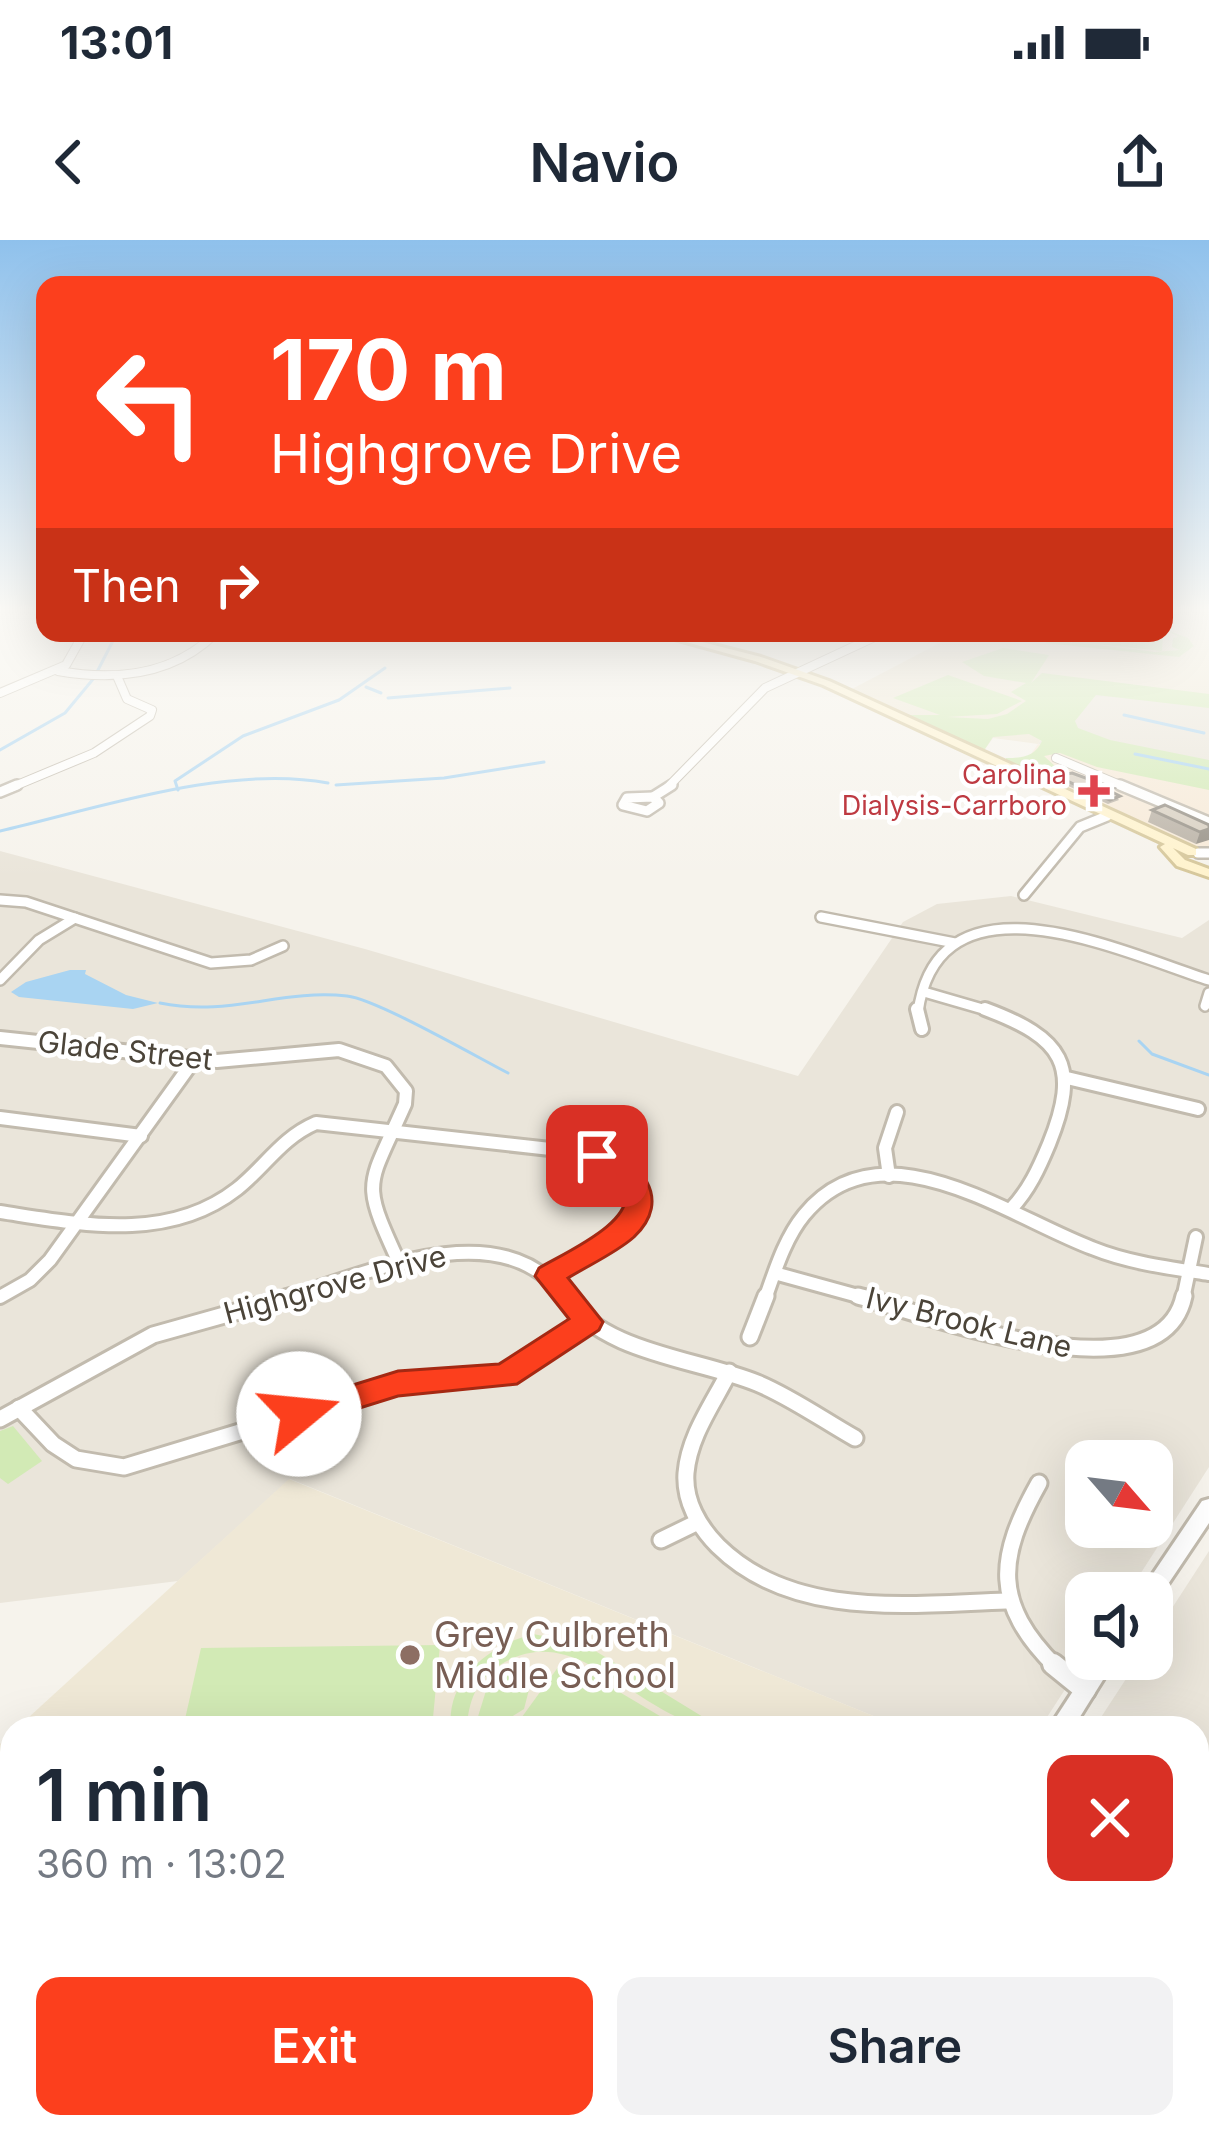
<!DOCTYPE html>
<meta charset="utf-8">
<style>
:root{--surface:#fff;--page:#f2f2f3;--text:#1f2937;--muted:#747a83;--accent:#fc3f1d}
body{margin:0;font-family:Inter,sans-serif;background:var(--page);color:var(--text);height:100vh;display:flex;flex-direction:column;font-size:45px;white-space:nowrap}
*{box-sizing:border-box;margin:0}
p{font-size:39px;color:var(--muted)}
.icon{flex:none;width:66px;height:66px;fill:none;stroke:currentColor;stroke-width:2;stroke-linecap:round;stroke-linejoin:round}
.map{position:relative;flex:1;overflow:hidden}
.panel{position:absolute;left:0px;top:1476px;width:1209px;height:423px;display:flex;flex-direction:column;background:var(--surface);border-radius:36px 36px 0 0;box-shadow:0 12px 48px #0002}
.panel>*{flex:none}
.guide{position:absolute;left:36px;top:36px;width:1137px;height:366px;border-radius:24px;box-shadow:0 12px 48px #0002;background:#fc3f1d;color:#fff;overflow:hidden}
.needle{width:78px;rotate:118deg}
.fabs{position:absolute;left:1065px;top:1200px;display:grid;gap:24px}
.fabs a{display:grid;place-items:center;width:108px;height:108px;border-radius:24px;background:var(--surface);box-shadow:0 12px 48px #0002;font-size:60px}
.pin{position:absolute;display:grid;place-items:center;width:102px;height:102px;color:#fff;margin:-51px;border-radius:24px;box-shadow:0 6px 18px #0006}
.me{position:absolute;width:132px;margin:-66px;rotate:73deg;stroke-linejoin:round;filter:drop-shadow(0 0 9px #0008)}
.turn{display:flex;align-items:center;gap:42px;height:252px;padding:0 36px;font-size:54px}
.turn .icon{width:156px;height:156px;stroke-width:2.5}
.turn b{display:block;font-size:84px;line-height:102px}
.then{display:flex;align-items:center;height:114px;padding:0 36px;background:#0003;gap:24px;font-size:45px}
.round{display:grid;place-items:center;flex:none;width:126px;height:126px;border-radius:24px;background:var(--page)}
.headline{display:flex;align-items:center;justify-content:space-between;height:204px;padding:0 36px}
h1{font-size:72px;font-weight:600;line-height:90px}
.cta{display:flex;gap:24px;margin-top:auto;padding:24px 36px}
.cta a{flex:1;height:138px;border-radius:24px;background:var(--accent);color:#fff;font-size:48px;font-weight:600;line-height:138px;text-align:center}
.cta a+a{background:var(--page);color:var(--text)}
.status{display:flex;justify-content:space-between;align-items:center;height:84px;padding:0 60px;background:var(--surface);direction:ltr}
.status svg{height:33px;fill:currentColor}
header{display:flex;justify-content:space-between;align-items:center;height:156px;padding:0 36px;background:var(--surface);font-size:54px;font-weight:600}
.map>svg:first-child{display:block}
.residential{fill:#eae5da;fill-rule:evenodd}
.commercial{fill:#f7ead8}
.education{fill:#efe8d6}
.green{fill:#d2eab5}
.water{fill:#a9d4f2}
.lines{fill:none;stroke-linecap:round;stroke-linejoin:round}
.stream{stroke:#a9d4f2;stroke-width:3}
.minor-far4-casing{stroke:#c2bbae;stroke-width:10}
.minor-far3-casing{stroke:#c2bbae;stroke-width:14}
.minor-far2-casing{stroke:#c2bbae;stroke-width:18}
.minor-far1-casing{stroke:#c2bbae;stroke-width:21}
.minor-casing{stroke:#c2bbae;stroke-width:26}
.tertiary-casing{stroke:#c2bbae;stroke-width:6}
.secondary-casing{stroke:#d6c79b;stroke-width:6}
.minor-far4{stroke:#fff;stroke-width:8}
.minor-far3{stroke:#fff;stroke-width:9}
.minor-far2{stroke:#fff;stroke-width:12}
.minor-far1{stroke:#fff;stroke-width:15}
.minor{stroke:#fff;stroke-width:20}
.tertiary{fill:#fff;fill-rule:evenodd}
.secondary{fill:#fff3cd;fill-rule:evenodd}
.wall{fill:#bab2a6}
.shaded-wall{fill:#979187}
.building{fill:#d8cfc1;stroke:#979187;stroke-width:3}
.route{fill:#fc3f1d;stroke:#a42913;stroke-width:3}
.health-dot{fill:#e0444e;stroke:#fff;stroke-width:4.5}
.education-dot{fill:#8d6e63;stroke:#fff;stroke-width:4.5}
.labels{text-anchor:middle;stroke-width:9;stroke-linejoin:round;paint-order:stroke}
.far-health-label{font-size:27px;fill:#be3a42;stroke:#fff;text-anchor:end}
.street-label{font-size:30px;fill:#4b4439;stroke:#fff}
.near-education-label{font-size:36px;fill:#785e54;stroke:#fff;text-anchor:start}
</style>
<div class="status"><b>13:01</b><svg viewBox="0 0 49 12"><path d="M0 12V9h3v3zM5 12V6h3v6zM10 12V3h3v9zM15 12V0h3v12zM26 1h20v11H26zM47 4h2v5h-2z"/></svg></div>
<header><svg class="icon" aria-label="back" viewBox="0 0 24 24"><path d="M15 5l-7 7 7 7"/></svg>Navio<svg class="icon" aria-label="share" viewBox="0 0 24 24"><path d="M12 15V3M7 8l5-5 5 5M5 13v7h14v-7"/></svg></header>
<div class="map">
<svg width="1209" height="1897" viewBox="0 0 1209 1897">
<rect width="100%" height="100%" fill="#f6f3ec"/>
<!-- residential -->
<g class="residential">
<path d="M1078,446l131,19v80l-171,-41z"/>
<path d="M0,611l365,98 433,127 105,-154 34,-18 74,-8 171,42 27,-18v547l-81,126h-42v64l-46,71h-137l-613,-249 -112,102 -178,22zM1086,1221h66v66h-66z"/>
<path d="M1209,1311v586h-365l6,-10h347v-399h-103l45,-69h13v-20z"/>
</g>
<!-- commercial -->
<path class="commercial" d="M1038,504l171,41v66l-6,3 -183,-84z"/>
<!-- education -->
<g class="education">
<path d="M1164,372h45v93l-131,-19 -40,58 -45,-6 -10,14 -133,-62 105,-55 -8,-2h217z"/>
<path d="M289,1239l614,249h-886z"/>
<path d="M12,1493v394h769l-6,10h-775v-393z"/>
</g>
<!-- green -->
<g class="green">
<path d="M1164,389l24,9 6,8 -15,11 -134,-14 8,-3 -9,-7 28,10 2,-10h89l-1,18 -87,-9 80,10 25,-2 -8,-3 1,-9 6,-1z"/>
<path d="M1003,408l46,7 -18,28 11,-10 167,21v14l-113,-13 -21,26 3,7 32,12 99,20v30l-112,-23 -37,-14 -16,3 12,11 -19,6 -31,-10v-5c15,0 29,-1 36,-17l-13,-7 -36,3 -10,15 -79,-37h36l-47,-17 55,-23 74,26 -25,13 -50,3 41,2 19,-5 19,-13 -15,-9 15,-9 -42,-7 -22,-14z"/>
<path d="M13,1186l29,35 -34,23 -8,-6v-47z"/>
<path d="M533,1394l51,10 137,84c-78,0 -140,-114 -221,-63 -23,14 -32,37 -33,63h-16c-5,-49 39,-83 82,-94z"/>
<path d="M440,1405l-8,83h-249l18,-80z"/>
<path d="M564,1419l116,69h-166z"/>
<path d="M520,1422l11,20 -7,27 -21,13 -27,1 13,-42 6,2z"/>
<path d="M375,1887h376l-6,10h-377z"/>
</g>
<!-- water -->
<path class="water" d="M70,730h16l-1,4 41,21 32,8 -25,6 -114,-12 -8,-5 15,-10z"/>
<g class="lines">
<!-- stream -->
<g class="stream">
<path d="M97,432l20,-39"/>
<path d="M366,447l15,6"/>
<path d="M388,458l122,-10"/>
<path d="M1124,475l80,18"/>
<path d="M0,510l65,-37 29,-35"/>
<path d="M1135,514l74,15"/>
<path d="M336,545l108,-7 100,-16"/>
<path d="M178,550l-3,-9 68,-45 96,-36 46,-32"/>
<path d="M0,591c99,-23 228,-67 328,-48"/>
<path d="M160,763c70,14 120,-14 187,-7 29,3 128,60 161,77"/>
<path d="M1139,801l13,13 57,21"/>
</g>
<!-- minor-far4 casing -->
<g class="minor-far4-casing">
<g id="minor-far4">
<path d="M58,431c58,10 115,5 158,-38"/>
<path d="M0,453l66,-28 18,-32"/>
<path d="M1056,518l71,30"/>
<path d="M10,548l84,-35 56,-37 2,-6 -25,-11 -10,-23"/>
<path d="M667,548l98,-100 118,-55"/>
</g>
</g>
<!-- minor-far3 casing -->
<g class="minor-far3-casing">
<g id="minor-far3">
<path d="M1120,545l89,37"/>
<path d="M0,552l17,-7"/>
<path d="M653,557l6,6 -12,8 -24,-6 4,-7z"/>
<path d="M653,557l19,-12"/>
<path d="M1198,613h11"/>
<path d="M1024,655l56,-68 27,-11"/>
<path d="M0,660l26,2 185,61 40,-3 32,-14"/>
<path d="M821,677l134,26"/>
<path d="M0,740l39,-40 36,-22"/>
<path d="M924,752l69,20"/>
<path d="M1205,766l4,-13"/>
<path d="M918,772c21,-148 206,-59 291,-32"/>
</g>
</g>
<!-- minor-far2 casing -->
<g class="minor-far2-casing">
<g id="minor-far2">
<path d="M917,769l5,20"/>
<path d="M985,769c78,29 96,56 64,135 -10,24 -20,46 -38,65"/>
<path d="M0,798l217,23 122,-11 47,16 20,25 -1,13c-38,86 -45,74 -5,161"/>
<path d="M1067,838l131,31"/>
<path d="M0,878l141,18"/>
<path d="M889,936l-4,-28 12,-36"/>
<path d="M0,972c80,12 168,31 237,-23 28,-22 44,-51 79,-66l261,29c33,7 61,19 62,57l-25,29 -64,37"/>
<path d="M778,1034l91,25"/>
<path d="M0,1057l30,-17 20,-20 144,-200"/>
<path d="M282,1059c84,-24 221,-91 284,0"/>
<path d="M765,1059c10,-28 20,-61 39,-84 77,-94 203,1 288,33 37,15 78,20 117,26"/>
<path d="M1183,1059l13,-62"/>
</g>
</g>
<!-- minor-far1 casing -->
<g class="minor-far1-casing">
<g id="minor-far1">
<path d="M564,1056c41,58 131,62 193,87 34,14 66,37 98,55"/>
<path d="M858,1056c68,18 303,108 326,0"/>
<path d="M750,1097l16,-41"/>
<path d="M729,1132c-16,32 -40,64 -43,101 -2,28 13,54 32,73 75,74 192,58 288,55"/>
<path d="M19,1168l34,36 23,15 48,8 274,-83 108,-9 82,-53"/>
<path d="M0,1179l153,-84 139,-39"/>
<path d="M1039,1243c-42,75 -47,120 17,184"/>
<path d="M661,1300l37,-18"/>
</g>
</g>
<!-- minor casing -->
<g class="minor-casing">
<g id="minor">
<path d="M1053,1424l32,26"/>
<path d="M1197,1659l12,-15"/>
<path d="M815,1887l9,10"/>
<path d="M1123,1887l1,10"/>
</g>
</g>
<!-- tertiary casing -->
<g class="tertiary-casing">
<g id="tertiary">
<path d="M1209,1259v24l-51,76 -6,2v-8h-11l3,-6 58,-86z"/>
<path d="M1094,1419h22l-43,69h-24z"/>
<path d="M796,1887h28l-4,10h-28z"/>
</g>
</g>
<!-- secondary casing -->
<g class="secondary-casing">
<path id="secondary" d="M653,393h14l94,24 68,24 367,168v6h-8l-15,-7 12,12 24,9v8l-32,-11 -17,-19 5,-3 -342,-159 -68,-24z"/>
</g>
<!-- minor-far4 -->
<use href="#minor-far4" class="minor-far4"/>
<!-- minor-far3 -->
<use href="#minor-far3" class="minor-far3"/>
<!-- minor-far2 -->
<use href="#minor-far2" class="minor-far2"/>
<!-- minor-far1 -->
<use href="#minor-far1" class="minor-far1"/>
<!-- minor -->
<use href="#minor" class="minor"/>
<!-- tertiary -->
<use href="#tertiary" class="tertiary"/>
<!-- secondary -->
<use href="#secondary" class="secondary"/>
</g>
<!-- wall -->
<g class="wall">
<path d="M1056,536l56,16 7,8 -11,4 -53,-24z"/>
<path d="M1152,570l57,15 -13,19 -48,-22z"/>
</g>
<!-- shaded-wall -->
<path class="shaded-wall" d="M1209,589v11l-13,4 4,-12z"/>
<!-- building -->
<g class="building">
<path d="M1072,533l41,15 -5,2 12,6 -10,4 -54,-24z"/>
<path d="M1165,565l44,20v4l-9,3 -48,-22z"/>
</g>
<!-- sky -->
<linearGradient id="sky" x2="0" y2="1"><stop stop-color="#8fc1ec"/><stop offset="0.58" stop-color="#fbfaf6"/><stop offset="1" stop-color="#fbfaf6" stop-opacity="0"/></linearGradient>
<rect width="1209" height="637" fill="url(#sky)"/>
<!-- route -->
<path class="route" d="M597,907c44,12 77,52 37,90 -18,16 -45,28 -66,41l35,44 -4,8 -82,54 -119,12 -99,31 -11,-4 -5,-9 5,-9 110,-34 101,-7 70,-45 -34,-43 4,-8c23,-14 105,-49 83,-83 -8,-13 -28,-17 -38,-29z"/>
<!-- markers -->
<path class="health-dot" d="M1088 533h12v12h12v12h-12v12h-12v-12h-12v-12h12z"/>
<circle class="education-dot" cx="410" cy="1415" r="12"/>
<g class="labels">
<!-- far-health labels -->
<g class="far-health-label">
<text x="1067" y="544">Carolina<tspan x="1067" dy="31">Dialysis-Carrboro</tspan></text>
</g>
<!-- street labels -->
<g class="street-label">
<text transform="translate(125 811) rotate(6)" y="10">Glade Street</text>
<text transform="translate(335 1045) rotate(-15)" y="10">Highgrove Drive</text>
<text transform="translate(969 1083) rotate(14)" y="10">Ivy Brook Lane</text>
</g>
<!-- near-education labels -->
<g class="near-education-label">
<text x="434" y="1407">Grey Culbreth<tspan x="434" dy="41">Middle School</tspan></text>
</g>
</g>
</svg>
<div class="fabs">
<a><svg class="needle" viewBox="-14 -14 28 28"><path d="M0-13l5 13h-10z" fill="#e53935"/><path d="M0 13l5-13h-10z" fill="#747a83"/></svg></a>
<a><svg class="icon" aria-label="sound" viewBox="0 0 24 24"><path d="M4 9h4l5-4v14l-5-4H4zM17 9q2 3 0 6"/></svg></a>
</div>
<div class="pin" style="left:597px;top:916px;background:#d93025"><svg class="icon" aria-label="arrive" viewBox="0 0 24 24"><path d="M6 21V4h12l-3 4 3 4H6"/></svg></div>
<svg class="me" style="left:299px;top:1174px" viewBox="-20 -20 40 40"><circle r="19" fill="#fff"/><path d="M0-13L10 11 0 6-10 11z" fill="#fc3f1d"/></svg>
<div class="guide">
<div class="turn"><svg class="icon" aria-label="left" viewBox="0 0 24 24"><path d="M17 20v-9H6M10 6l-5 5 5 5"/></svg><div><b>170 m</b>Highgrove Drive</div></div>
<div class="then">Then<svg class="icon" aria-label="right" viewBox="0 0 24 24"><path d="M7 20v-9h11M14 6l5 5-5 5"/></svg></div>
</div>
<section class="panel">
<div class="headline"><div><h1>1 min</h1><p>360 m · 13:02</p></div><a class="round" style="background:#d93025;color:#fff"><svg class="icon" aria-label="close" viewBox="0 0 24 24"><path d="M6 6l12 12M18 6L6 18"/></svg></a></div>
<div class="cta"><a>Exit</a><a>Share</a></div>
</section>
</div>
